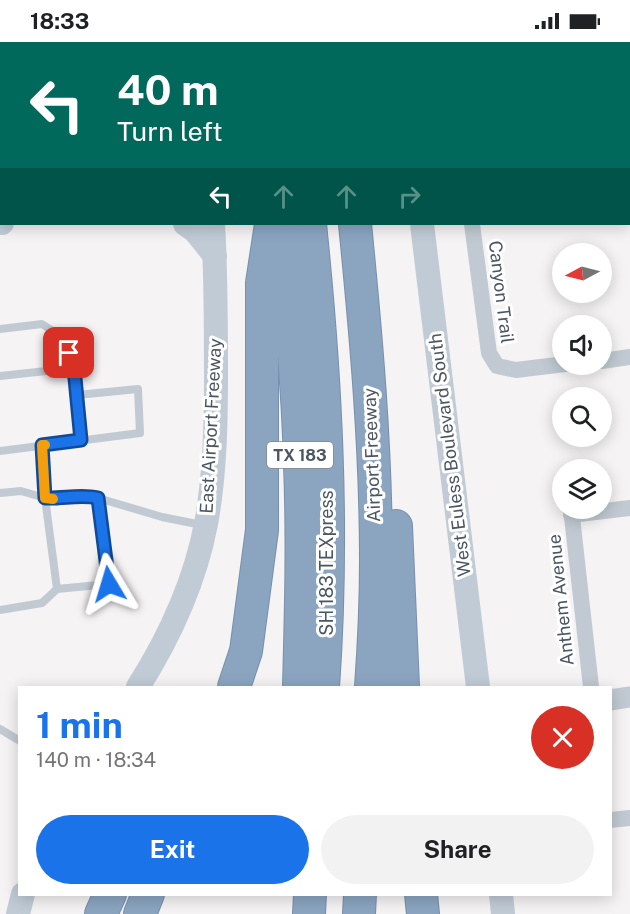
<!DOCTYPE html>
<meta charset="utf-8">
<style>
:root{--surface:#fff;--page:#f2f2f2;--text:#202124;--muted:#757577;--accent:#1a73e8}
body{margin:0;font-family:"Public Sans",sans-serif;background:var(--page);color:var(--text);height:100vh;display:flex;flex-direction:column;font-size:22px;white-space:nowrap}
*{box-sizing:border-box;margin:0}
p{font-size:20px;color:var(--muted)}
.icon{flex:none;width:33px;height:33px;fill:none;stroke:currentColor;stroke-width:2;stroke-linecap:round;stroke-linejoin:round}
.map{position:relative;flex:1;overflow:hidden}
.panel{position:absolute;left:18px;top:644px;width:594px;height:210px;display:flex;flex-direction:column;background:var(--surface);border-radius:0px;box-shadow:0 3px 15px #0003}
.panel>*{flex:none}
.guide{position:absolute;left:0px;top:0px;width:630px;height:183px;box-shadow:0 3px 15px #0003;background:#00695c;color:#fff;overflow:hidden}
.needle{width:39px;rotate:263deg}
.controls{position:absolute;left:552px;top:201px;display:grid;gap:12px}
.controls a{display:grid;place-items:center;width:60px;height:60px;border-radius:50%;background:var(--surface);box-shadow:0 3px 15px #0003;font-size:30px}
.pin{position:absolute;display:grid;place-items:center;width:51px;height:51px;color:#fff;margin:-26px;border-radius:12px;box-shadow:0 3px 9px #0006}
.me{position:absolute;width:66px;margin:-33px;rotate:353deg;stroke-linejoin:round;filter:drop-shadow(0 0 4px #0008)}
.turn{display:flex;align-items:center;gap:21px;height:126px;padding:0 18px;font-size:27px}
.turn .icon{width:78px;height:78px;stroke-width:2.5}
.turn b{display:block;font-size:42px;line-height:51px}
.lanes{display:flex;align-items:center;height:57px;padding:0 18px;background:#0003;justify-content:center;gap:30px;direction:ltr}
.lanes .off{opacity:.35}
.round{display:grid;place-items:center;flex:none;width:63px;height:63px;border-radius:32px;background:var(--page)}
.head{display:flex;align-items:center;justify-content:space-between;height:102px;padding:0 18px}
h1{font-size:36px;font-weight:700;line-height:45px;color:var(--accent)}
.primary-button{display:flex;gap:12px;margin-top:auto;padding:12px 18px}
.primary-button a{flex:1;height:69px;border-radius:36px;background:var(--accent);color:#fff;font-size:24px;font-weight:700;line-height:69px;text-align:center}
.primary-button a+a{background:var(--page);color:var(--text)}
.status{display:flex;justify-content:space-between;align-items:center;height:42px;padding:0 30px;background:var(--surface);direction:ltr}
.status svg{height:16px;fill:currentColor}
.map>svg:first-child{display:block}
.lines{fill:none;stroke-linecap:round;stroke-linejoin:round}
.motorway-casing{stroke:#7690ad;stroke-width:34}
.service{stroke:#c1cad2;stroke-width:8}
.minor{stroke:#c1cad2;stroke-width:16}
.tertiary{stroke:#c1cad2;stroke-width:21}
.secondary{stroke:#c1cbd6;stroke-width:24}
.motorway{stroke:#8ba5c1;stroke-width:32}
.route-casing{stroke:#114b97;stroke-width:15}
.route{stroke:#1a73e8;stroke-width:10}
.slow{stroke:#f59e0b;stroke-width:10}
.labels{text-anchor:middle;stroke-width:6;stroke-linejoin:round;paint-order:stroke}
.shield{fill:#fff;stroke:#808990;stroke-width:1.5}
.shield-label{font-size:16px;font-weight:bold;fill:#4a5661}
.street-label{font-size:18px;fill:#4a5661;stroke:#fff}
</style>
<div class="status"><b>18:33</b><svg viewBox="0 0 49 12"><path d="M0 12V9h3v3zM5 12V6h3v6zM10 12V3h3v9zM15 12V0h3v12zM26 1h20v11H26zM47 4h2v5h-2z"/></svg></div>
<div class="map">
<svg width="630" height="872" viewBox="0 0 630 872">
<rect width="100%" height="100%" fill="#f5f3f3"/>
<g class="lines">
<!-- motorway casing -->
<g class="motorway-casing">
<g id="motorway">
<path d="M261,0l1,2"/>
<path d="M289,0l1,2"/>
<path d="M335,0v2"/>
<path d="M310,182c16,154 24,308 13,463"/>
<path d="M355,182c11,111 21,223 21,336 0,42 -2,85 -5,127"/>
<path d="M282,185c8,79 16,158 18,237 3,74 1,149 -1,223"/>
<path d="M396,484l7,161"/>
<path d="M234,645l12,-36 16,-121v-247l9,-59"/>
<path d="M421,852l2,20"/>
<path d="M101,872l9,-20"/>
<path d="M140,872l8,-20"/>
<path d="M309,872l1,-20"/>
<path d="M359,872l1,-20"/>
</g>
</g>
<!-- service -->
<g class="service">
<path d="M0,287l42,-5 23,15 9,29 3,27 61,-6 2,44 -140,18"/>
<path d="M0,334l74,-8"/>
<path d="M77,353l4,45"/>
<path d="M0,451l21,-2 24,7 -3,-53"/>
<path d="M98,456l64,19 40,8"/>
<path d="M0,568l42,-7 15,-14 52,-5 -11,-86 -13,-3 -40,3 12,91"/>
<path d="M0,687l20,12"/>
</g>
<!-- minor -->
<g class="minor">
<path d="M628,158l2,-1"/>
<path d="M472,182l17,129 8,13 19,4 49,-6"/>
<path d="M602,319l28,-4"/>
<path d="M571,466l20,179"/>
<path d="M571,473l59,-7"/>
<path d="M610,778l20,-2"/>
</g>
<!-- tertiary -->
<g class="tertiary">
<path d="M525,2l11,-2"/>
<path d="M628,16h2"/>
<path d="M0,64h2"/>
<path d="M0,99l2,-1"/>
<path d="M610,658l20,-3"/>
</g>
<!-- secondary -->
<g class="secondary">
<path d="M188,0l1,2"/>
<path d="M400,0v2"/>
<path d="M628,99h2"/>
<path d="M0,181h2"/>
<path d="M185,182l10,7 20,25"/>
<path d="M422,182l56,463"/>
<path d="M138,645c31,-49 57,-106 68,-163 9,-49 10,-101 10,-150 0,-50 0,-100 -3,-150"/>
<path d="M501,852l2,20"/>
<path d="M18,872l5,-20"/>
</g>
<!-- motorway -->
<use href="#motorway" class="motorway"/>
</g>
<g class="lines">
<!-- route casing -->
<g class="route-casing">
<path id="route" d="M69,311l5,15 7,72 -39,5 3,53c18,1 35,-4 53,0l11,86"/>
</g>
<!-- route -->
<use href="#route" class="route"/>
<!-- slow -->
<path class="slow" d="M45,403h-3l3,53 8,1"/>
</g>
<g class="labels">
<!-- shield labels -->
<rect class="shield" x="267" y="400" width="66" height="26" rx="4.5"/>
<g class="shield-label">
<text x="300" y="419">TX 183</text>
</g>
<!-- street labels -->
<g class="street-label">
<text transform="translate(501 250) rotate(83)" y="6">Canyon Trail</text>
<text transform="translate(211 384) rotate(-87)" y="6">East Airport Freeway</text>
<text transform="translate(372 413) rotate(-92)" y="6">Airport Freeway</text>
<text transform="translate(450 413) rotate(-97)" y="6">West Euless Boulevard South</text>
<text transform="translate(327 521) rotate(-90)" y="6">SH 183 TEXpress</text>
<text transform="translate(561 558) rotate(-96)" y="6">Anthem Avenue</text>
</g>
</g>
</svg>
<div class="controls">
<a><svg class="needle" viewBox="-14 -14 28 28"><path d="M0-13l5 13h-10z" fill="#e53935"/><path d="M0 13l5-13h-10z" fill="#757577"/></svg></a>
<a><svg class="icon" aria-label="sound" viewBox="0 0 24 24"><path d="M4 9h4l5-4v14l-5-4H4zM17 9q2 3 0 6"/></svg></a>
<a><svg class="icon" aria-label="search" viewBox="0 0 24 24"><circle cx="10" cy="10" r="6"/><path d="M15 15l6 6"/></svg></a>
<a><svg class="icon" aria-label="layers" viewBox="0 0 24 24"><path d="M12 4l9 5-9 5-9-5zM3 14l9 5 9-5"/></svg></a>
</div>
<div class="pin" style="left:69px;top:311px;background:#d93025"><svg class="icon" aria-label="arrive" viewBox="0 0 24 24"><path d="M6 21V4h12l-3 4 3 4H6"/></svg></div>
<svg class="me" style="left:109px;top:542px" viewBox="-20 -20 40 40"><path d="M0-17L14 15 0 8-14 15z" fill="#1a73e8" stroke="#fff" stroke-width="4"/></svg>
<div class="guide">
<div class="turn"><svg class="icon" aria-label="left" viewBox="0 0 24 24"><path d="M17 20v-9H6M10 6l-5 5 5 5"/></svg><div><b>40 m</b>Turn left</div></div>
<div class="lanes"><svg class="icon" aria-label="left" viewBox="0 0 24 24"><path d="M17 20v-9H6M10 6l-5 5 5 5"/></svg><svg class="icon off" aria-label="ahead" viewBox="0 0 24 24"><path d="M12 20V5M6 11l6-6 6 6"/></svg><svg class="icon off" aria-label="ahead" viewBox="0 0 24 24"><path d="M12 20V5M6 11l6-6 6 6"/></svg><svg class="icon off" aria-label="right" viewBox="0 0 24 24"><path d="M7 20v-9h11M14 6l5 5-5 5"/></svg></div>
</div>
<section class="panel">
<div class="head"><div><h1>1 min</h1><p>140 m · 18:34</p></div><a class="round" style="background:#d93025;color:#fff"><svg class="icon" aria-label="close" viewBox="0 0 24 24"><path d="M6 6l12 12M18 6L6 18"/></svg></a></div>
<div class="primary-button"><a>Exit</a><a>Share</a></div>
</section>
</div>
